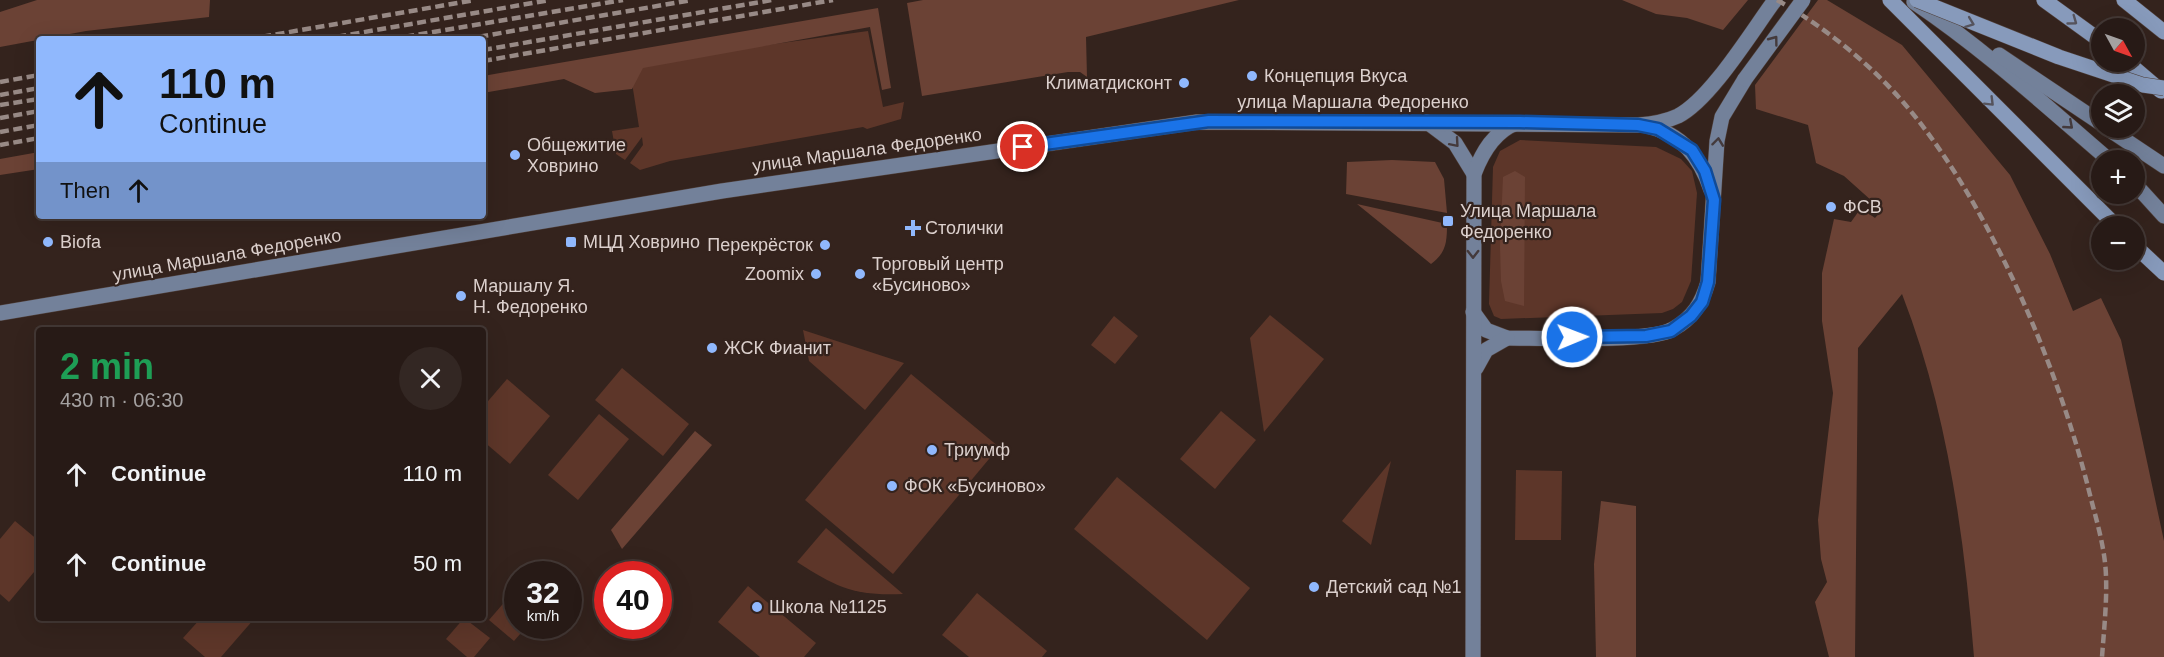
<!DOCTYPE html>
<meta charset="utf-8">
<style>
:root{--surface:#271a16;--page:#332723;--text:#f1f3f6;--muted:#a4a1a1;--line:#433835}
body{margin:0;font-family:Helvetica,sans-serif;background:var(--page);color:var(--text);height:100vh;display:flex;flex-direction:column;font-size:22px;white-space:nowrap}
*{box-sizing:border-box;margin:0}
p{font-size:20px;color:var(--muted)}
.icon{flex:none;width:33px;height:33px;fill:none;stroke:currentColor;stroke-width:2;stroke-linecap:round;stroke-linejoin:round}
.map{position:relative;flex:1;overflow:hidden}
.panel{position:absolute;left:36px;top:327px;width:450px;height:294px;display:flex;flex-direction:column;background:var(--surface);border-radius:6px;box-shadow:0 6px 24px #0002,0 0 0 2px var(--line)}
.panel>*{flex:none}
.banner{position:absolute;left:36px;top:36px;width:450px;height:183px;border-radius:6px;box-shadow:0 6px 24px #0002,0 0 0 2px var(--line);background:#90b8fd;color:#111;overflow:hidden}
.needle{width:39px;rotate:130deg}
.fabs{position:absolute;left:2091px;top:18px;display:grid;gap:12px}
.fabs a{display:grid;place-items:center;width:54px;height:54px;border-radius:50%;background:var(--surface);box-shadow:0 6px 24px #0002,0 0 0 2px var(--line);font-size:30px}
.speed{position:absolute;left:504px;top:561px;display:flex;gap:12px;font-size:30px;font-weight:700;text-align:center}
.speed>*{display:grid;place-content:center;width:78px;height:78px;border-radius:50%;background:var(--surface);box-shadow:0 6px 24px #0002,0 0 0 2px var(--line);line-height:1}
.speed small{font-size:15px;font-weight:400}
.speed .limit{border:9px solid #d22;background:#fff;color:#111}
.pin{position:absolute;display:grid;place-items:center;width:51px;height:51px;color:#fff;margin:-26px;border:3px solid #fff;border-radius:50%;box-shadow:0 2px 6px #0007}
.me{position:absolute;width:66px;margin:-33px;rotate:89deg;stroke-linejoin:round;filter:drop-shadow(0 0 4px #0008)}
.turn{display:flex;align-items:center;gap:21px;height:126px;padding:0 24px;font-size:27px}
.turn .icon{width:78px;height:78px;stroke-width:2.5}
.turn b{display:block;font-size:42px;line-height:51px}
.then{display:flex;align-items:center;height:57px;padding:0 24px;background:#0003;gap:12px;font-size:22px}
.round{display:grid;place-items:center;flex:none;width:63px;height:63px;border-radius:32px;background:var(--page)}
.headline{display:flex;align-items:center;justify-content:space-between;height:102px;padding:0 24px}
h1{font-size:36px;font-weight:800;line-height:45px;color:#1e9e55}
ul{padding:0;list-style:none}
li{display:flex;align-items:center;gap:18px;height:90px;padding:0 24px}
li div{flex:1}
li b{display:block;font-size:22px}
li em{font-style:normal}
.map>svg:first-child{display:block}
.green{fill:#5d3629}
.forest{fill:#6b4235}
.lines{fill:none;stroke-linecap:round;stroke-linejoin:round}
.secondary-casing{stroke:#4f3f39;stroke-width:16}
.primary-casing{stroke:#4f3f39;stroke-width:16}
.secondary{stroke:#73819a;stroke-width:15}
.primary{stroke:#879abb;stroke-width:15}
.rail{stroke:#988a86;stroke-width:4.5;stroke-dasharray:9 4.5;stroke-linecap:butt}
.secondary-bridge-casing{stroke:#4f3f39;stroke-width:16;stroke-linecap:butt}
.primary-bridge-casing{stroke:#4f3f39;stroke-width:16;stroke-linecap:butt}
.secondary-bridge{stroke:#73819a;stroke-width:15}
.primary-bridge{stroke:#879abb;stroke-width:15}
.oneway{stroke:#55535c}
.oneway2{stroke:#443a3c}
.route-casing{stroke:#114b97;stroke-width:15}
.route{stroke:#1a73e8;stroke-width:10}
.poi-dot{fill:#90b8fd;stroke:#34231d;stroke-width:2}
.labels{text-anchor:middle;stroke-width:4.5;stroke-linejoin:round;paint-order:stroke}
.poi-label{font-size:18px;fill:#dcd0cd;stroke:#34231d;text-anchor:start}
.street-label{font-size:18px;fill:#dcd0cd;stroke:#34231d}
</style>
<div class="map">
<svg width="2164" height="657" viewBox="0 0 2164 657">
<rect width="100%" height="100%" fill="#34231d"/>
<!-- green -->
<g class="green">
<path d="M868,31l15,76 21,-5 -3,17 -34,10 -4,-2 -193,34 -30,9 -10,-7 13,-18 -1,-8 -17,23 -9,-6 -4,-23 27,-4 -10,-63z"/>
<path d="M1520,140l136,7 25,12 11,12 5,22 -6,88 -9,21 -9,7 -11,4 -161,6 -7,-3 -5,-12 4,-137 7,-16z"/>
<path d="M1270,315l54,44 -60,73 -14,-94z"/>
<path d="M1114,316l24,20 -23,28 -24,-19z"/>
<path d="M803,330l101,33 -39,47 -56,-49z"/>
<path d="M622,368l67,56 -26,32 -68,-56z"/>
<path d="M911,374l88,73 -106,127 -88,-74z"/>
<path d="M507,379l43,37 -40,48 -27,-23v-34z"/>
<path d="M1221,411l35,29 -41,49 -35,-30z"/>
<path d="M599,414l30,25 -51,61 -30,-25z"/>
<path d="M1391,461l-20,84 -29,-24z"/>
<path d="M1516,470l46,1 -1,69h-46z"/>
<path d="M1117,477l133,111 -43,52 -133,-111z"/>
<path d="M15,521l24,20v25l-30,36 -9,-8v-55z"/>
<path d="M826,528l77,66c-49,2 -65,-6 -106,-32z"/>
<path d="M748,586l68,57 -12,14h-44l-42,-35z"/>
<path d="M977,593l70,58 -5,6h-73l-27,-22z"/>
<path d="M508,598l9,8 1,20h9l-13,15 -25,-21z"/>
<path d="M201,618h52l1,1 -33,38h-16l-22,-19z"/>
<path d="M464,618l26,20 -16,19h-7l-21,-18z"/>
</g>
<!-- forest -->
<g class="forest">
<path d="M37,0h173l-1,17 -123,14 -86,16v-35z"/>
<path d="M923,0h316l-153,37 1,40 -7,-5h-12l-146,24 -15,-93z"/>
<path d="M1622,0h126l-25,30 -36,-12 -31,-4z"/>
<path d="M1818,0h9l75,45 108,130 40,79 23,57 28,-13 20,42 43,201v116h-190c-10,-123 -27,-247 -72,-363l-44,54 -3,309h-26l-14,-55 12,-20 -6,-23 -3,-39 15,-127 -11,-72v-48l12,-54 17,3 10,-14 14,10 7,-8 -38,-34 -28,-13 -8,-38 -52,-16 -1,-24z"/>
<path d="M878,8l13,80 -9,2 -12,-63 -227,41 -11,21 -37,4 -31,-14 -81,14v-17z"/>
<path d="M39,152v17l-39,6v-16z"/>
<path d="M1392,160l43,2 9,17 3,34 -101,-19 1,-32z"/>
<path d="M1515,171l10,6 -1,129 -19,-5 -4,-20 -1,-35 3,-69z"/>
<path d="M1357,204l90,20c0,18 -1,29 -16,40z"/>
<path d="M695,431l17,14 -90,104 -11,-19z"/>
<path d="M1601,501l35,5v151h-40l-2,-93z"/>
</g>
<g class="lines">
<!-- secondary casing -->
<g class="secondary-casing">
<g id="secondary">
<path d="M1914,2c70,47 132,104 195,158"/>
<path d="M1999,55l103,69"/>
<path d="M1427,122l28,21 19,31"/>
<path d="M1647,126c35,8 53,31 64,64"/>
<path d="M2107,128l57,38"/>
<path d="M2134,183l30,33"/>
<path d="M1473,312l13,18 21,8c32,0 143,5 166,-9 20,-11 29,-26 35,-47l9,-141 5,-24 23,-38"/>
<path d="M0,313l722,-122 475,-69 441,3c14,-1 27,-3 40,-9 33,-17 74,-85 97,-116"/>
<path d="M1476,368l10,-18 21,-12"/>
<path d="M1473,657l1,-483c8,-21 20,-43 43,-51"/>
</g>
</g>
<!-- primary casing -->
<g class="primary-casing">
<g id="primary">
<path d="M1890,0l226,226"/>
<path d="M2044,0l58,42"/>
<path d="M2124,0l40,32"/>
<path d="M2127,62l34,29"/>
<path d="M2134,245l30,28"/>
</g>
</g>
<!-- secondary -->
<use href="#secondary" class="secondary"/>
<!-- primary -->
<use href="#primary" class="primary"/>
<!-- rail -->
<g class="rail">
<path d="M1777,0c46,26 91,62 126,102 85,98 155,264 186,389 7,28 16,56 17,85 1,26 -2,54 -4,81"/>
<path d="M249,39l226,-39"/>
<path d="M324,39l226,-39"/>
<path d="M392,39l231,-39"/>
<path d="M466,39l226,-39"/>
<path d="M483,50l289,-50"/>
<path d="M483,61l350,-61"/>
<path d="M0,82l39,-7"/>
<path d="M0,95l39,-7"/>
<path d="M0,105l39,-6"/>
<path d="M0,118l39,-7"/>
<path d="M0,132l39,-7"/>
<path d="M0,145l39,-7"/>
</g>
<!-- secondary-bridge casing -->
<g class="secondary-bridge-casing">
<path id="secondary-bridge" d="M1745,79l58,-79"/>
</g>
<!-- primary-bridge casing -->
<g class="primary-bridge-casing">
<path id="primary-bridge" d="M1917,0l142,57 84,28 21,3"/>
</g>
<!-- secondary-bridge -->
<use href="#secondary-bridge" class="secondary-bridge"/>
<!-- primary-bridge -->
<use href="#primary-bridge" class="primary-bridge"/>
</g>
<!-- one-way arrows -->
<defs><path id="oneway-chevron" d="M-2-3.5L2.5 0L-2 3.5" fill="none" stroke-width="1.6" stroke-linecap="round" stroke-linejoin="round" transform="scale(1.5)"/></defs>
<g class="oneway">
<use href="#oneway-chevron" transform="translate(2073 21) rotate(36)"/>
<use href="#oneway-chevron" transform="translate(1970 23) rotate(21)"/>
<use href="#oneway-chevron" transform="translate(1990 102) rotate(45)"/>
</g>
<g class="oneway2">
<use href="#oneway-chevron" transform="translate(1774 40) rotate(-53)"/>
<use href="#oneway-chevron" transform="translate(2069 125) rotate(41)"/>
<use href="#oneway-chevron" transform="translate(1718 142) rotate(-83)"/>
<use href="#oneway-chevron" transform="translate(1455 143) rotate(49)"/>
<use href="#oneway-chevron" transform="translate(1473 254) rotate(90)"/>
</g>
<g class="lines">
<!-- route casing -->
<g class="route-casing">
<path id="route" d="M1023,147l186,-26 311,1 118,3 20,4 34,21 13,21 9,29 -6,82 -6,20 -11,14 -20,15 -25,5 -74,1"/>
</g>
<!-- route -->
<use href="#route" class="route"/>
</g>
<!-- markers -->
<g class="poi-dot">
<circle cx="1252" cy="76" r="6"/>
<circle cx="1184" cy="83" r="6"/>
<circle cx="515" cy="155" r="6"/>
<circle cx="1831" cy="207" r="6"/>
<rect x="1442" y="215" width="12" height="12" rx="3"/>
<path d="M910 219h6v6h6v6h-6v6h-6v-6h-6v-6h6z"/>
<circle cx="48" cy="242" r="6"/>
<rect x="565" y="236" width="12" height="12" rx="3"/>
<circle cx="825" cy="245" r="6"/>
<circle cx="816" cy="274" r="6"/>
<circle cx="860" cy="274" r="6"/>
<circle cx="461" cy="296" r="6"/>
<circle cx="712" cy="348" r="6"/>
<circle cx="932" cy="450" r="6"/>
<circle cx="892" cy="486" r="6"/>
<circle cx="1314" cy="587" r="6"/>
<circle cx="757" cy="607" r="6"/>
</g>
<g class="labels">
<!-- poi labels -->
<g class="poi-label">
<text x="1264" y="82">Концепция Вкуса</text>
<text x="1172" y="89" text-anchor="end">Климатдисконт</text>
<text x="527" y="151">Общежитие<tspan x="527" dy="21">Ховрино</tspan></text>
<text x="1843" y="213">ФСВ</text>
<text x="1460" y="217">Улица Маршала<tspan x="1460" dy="21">Федоренко</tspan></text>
<text x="925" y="234">Столички</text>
<text x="60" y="248">Biofa</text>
<text x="583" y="248">МЦД Ховрино</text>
<text x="813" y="251" text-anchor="end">Перекрёсток</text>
<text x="872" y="270">Торговый центр<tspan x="872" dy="21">«Бусиново»</tspan></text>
<text x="804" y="280" text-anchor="end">Zoomix</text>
<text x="473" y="292">Маршалу Я.<tspan x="473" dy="21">Н. Федоренко</tspan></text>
<text x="724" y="354">ЖСК Фианит</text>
<text x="944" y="456">Триумф</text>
<text x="904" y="492">ФОК «Бусиново»</text>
<text x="1326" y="593">Детский сад №1</text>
<text x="769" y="613">Школа №1125</text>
</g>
<!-- street labels -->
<g class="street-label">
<text x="1353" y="108">улица Маршала Федоренко</text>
<text transform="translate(867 150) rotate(-8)" y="6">улица Маршала Федоренко</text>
<text transform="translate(227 255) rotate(-10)" y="6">улица Маршала Федоренко</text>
</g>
</g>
</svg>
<div class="fabs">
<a><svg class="needle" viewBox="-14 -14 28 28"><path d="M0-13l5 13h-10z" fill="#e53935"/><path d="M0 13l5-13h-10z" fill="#a4a1a1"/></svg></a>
<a><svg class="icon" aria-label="layers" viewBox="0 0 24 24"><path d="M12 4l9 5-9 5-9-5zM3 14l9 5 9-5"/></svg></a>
<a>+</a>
<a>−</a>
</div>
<div class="speed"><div>32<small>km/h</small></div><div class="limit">40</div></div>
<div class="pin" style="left:1023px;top:147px;background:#d93025"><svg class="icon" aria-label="arrive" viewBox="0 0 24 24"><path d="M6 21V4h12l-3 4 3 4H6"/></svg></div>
<svg class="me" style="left:1572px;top:337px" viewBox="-20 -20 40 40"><circle r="17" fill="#1a73e8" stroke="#fff" stroke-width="3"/><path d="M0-11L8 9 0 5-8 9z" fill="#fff"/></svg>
<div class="banner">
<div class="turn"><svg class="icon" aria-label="ahead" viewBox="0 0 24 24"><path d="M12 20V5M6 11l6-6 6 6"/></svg><div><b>110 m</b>Continue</div></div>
<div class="then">Then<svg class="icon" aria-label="ahead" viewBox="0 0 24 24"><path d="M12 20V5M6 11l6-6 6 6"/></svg></div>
</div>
<section class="panel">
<div class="headline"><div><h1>2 min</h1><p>430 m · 06:30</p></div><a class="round"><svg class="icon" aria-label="close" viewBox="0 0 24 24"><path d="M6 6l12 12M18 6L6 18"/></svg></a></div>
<ul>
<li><svg class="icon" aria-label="ahead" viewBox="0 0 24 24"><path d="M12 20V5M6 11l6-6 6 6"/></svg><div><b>Continue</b></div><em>110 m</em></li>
<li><svg class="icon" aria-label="ahead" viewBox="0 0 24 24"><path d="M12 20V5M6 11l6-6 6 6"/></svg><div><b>Continue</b></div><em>50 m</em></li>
</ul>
</section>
</div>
